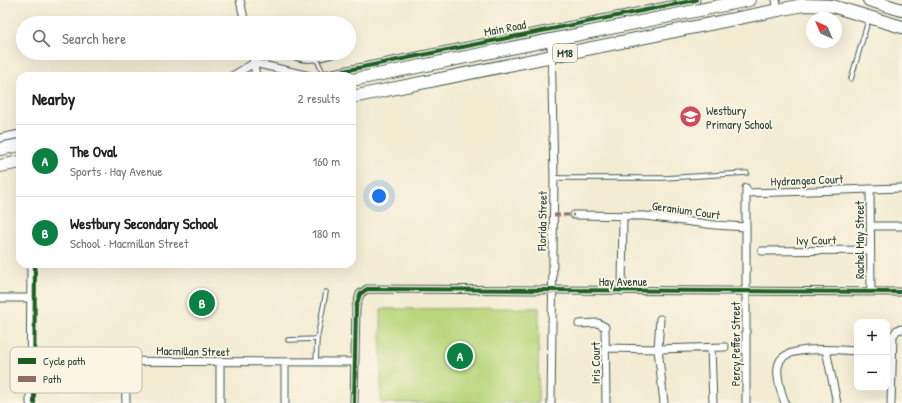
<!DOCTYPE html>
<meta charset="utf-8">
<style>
:root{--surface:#fff;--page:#f6f6f6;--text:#202124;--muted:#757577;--line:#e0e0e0;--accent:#0b8043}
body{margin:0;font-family:"Patrick Hand",sans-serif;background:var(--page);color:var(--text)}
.controls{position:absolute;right:12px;bottom:12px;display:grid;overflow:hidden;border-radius:8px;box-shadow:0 4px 16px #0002}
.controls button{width:36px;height:36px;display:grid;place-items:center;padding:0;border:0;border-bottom:1px solid var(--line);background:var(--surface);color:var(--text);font:20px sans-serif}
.compass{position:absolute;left:806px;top:12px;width:36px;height:36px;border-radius:50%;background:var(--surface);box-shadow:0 4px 16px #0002;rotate:316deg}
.you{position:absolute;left:379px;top:196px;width:14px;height:14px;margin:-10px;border:3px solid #fff;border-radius:50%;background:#1a73e8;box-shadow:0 0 0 6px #1a73e833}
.badge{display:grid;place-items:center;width:26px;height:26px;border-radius:50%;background:var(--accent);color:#fff;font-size:13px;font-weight:700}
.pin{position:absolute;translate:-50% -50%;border:2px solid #fff;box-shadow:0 1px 4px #0006}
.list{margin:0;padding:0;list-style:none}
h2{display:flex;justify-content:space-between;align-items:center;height:52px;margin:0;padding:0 16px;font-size:17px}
h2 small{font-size:13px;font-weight:400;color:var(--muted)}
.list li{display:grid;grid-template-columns:26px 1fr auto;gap:12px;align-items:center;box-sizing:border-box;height:72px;padding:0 16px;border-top:1px solid var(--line)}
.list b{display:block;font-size:15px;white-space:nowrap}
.list p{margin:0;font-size:13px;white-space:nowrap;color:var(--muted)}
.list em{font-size:13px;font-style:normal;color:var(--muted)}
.icon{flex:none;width:22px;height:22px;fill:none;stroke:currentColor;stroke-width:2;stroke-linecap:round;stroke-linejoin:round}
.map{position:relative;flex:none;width:902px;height:403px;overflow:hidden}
.search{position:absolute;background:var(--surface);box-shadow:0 4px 16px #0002;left:16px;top:16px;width:340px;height:44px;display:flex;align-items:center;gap:10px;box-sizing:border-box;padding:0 14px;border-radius:22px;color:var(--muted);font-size:15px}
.panel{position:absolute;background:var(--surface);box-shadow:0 4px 16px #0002;left:16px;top:72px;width:340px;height:196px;border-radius:12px}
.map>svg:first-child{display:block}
.green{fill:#b9d67c;stroke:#6c8a58}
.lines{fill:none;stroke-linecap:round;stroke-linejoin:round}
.lane-casing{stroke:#3f574c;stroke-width:5.5}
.street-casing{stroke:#3f574c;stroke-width:9}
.primary-casing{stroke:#3f574c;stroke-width:14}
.lane{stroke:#fff;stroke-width:3.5}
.street{stroke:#fff;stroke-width:7}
.primary{stroke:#fff;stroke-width:12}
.quiet{stroke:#8d6e63;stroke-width:3;stroke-dasharray:6 3;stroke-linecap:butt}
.cycleway-casing{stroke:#fcf5e5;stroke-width:6}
.cycleway{stroke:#1b5e20;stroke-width:4}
.labels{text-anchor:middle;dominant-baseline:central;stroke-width:3.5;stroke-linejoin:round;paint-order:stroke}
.shield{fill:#fcf5e5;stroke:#617469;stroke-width:1}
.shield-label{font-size:11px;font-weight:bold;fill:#1f3d34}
.street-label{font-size:12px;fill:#1f3d34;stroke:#fcf5e5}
.poi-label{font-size:12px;fill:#1f3d34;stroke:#fcf5e5;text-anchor:start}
.key{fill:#fcf5e5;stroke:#babeb0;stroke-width:1}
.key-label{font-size:11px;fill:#1f3d34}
</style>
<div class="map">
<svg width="902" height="403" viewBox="0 0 902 403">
<rect width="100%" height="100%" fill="#fcf5e5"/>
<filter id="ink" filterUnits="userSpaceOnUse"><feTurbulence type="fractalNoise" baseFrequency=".025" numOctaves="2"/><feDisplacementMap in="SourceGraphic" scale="8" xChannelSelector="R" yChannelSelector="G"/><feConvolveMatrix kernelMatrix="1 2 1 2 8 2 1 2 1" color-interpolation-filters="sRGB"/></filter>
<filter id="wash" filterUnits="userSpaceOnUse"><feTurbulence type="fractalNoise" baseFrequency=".012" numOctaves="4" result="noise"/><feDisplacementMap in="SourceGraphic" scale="16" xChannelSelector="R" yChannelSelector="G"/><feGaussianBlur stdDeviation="0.9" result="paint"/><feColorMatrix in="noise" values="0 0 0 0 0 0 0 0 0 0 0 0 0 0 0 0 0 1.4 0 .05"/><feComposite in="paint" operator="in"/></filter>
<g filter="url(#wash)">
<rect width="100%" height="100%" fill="#f3ecd3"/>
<path class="green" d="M 539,308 L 538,403 L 381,403 L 381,309 Z"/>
</g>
<g filter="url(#ink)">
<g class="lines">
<defs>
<path id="lane" d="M 287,53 C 303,66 324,58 342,53
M 317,60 L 324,75
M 851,79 L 869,18
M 554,178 L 664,178 L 747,173
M 288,340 L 317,339
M 316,362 L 317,339 L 326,292"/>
<path id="street" d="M 240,0 L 245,23
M 776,0 L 778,10
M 252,53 L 256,76
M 232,76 L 254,63 L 310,76
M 318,76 L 696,0
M 0,138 L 20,134
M 746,188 L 746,403
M 870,189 L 871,291
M 746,193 L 902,188
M 574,215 L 645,216 L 715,225 L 746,227
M 871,226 L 902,226
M 762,251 L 870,250
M 622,291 L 623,215
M 0,298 L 31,298
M 660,319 L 658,349 L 664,403
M 579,324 L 598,323 L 605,327 L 606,403
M 606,348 L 658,349 L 725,347
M 711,348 L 713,403
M 826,350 L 837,403
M 31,361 L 354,362
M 125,361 L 126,403
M 30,403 L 31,264
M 220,403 L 220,362
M 285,403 L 285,363
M 354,403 L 356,307 L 360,294 L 367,289 L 902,292
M 551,403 L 554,178 L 551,40
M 785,403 C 781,392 774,372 780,361 C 788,345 841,350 857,351
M 891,403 L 893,336 L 897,330 L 902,329"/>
<path id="primary" d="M 869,0 L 902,10
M 352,80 L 749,0
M 352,97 L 803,5 L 832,6 L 902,27
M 0,149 L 20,145
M 0,166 L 20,162"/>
</defs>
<use href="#lane" class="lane-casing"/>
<use href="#street" class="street-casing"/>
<use href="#primary" class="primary-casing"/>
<use href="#lane" class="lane"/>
<use href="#street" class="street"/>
<use href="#primary" class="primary"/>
<path class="quiet" d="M 554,215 L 574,215"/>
<defs>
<path id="cycleway" d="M 318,76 L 696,0
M 34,403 L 35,264
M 354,403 L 356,307 L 360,294 L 367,289 L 902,292"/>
</defs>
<use href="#cycleway" class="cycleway-casing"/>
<use href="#cycleway" class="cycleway"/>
</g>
</g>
<defs>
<symbol id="school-disc" viewBox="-11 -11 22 22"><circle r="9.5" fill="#d1495b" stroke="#fcf5e5"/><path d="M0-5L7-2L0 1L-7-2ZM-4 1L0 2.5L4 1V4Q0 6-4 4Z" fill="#fff"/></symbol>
</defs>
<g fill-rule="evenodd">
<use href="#school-disc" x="678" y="104" width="25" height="25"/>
</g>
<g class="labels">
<rect class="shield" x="553" y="44" width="24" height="18" rx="3"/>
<g class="shield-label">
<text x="565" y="53">M18</text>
</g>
<g class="street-label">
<text transform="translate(505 28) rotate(-11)">Main Road</text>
<text transform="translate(807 180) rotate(-2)">Hydrangea Court</text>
<text transform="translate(686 210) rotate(8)">Geranium Court</text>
<text transform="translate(542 221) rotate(-89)">Florida Street</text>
<text transform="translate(816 240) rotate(-1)">Ivy Court</text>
<text transform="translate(859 240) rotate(-90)">Rachel May Street</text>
<text x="623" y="281">Hay Avenue</text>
<text transform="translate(735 344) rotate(-90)">Percy Peffer Street</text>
<text transform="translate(193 351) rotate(1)">Macmillan Street</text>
<text transform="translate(595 363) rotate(-90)">Iris Court</text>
</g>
<g class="poi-label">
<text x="706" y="110">Westbury<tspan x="706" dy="14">Primary School</tspan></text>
</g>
</g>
<rect x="10" y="347" width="132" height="46" rx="6" class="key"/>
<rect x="18" y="358" width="18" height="6" fill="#1b5e20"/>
<rect x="18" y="376" width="18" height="6" fill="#8d6e63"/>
<g class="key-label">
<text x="43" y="365">Cycle path</text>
<text x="43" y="383">Path</text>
</g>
</svg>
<div class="controls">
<button>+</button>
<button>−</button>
</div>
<svg class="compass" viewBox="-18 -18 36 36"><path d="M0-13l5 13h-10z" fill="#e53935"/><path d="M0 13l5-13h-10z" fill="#757577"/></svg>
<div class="you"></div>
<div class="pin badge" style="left:460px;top:356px">A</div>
<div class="pin badge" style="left:202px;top:303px">B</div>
<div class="search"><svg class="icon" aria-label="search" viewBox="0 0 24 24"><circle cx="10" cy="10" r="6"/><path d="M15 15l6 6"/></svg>Search here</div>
<section class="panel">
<h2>Nearby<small>2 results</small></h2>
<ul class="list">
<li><span class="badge">A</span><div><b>The Oval</b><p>Sports · Hay Avenue</p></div><em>160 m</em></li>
<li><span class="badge">B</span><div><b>Westbury Secondary School</b><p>School · Macmillan Street</p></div><em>180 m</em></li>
</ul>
</section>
</div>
